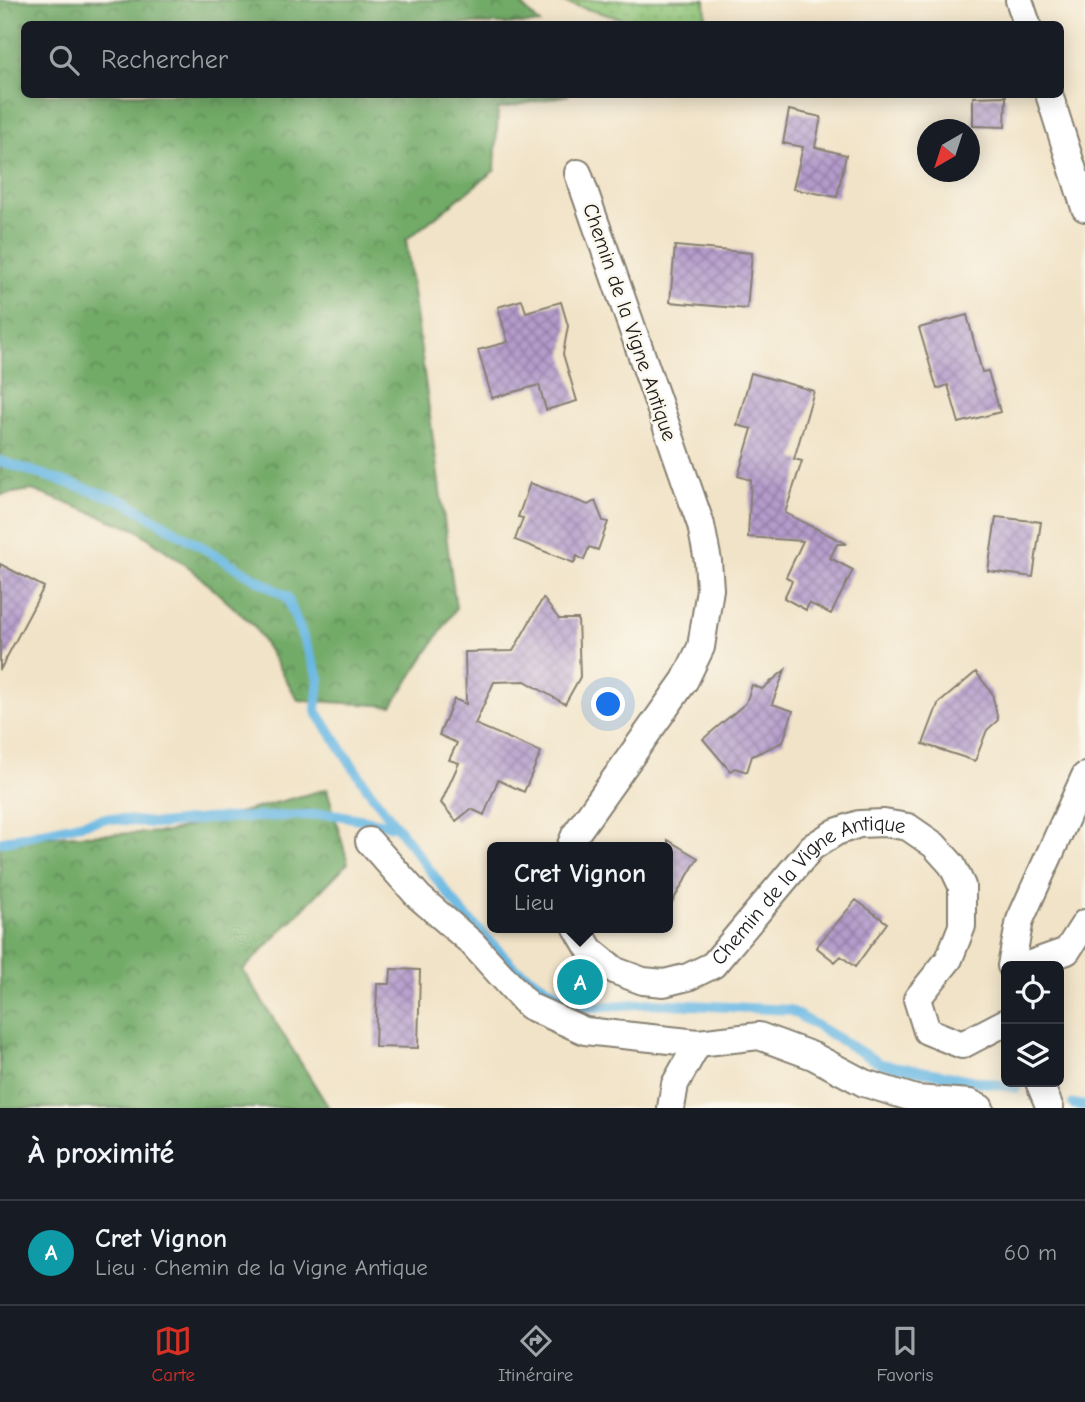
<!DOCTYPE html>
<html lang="fr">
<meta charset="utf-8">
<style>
:root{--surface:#171b24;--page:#242831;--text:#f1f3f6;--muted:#9ea1a6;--line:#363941;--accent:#d93025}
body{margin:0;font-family:"Comic Neue",sans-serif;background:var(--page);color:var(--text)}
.controls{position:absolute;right:21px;bottom:21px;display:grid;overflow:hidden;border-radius:10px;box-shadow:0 4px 18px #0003}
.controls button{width:63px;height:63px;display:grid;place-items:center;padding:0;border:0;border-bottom:2px solid var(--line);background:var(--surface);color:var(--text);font:35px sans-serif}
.compass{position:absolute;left:917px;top:119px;width:63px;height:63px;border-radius:50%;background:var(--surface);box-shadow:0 4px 18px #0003;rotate:219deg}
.you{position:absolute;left:609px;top:705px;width:24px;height:24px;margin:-18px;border:5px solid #fff;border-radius:50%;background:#1a73e8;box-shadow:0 0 0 10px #1a73e833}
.badge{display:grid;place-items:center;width:46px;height:46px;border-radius:50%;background:var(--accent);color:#fff;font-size:23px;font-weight:700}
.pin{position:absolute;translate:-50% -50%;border:4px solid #fff;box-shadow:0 2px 7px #0006}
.popup{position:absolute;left:487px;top:842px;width:186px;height:91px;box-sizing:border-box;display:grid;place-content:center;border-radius:10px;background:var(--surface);filter:drop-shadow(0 2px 5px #0005);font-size:23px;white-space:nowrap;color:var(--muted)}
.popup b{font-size:26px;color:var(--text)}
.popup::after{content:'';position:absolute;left:50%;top:100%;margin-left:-14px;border:14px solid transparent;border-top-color:var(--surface)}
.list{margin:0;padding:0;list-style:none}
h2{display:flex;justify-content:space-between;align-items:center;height:91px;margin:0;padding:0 28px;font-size:30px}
h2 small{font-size:23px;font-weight:400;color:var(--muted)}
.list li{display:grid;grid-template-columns:46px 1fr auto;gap:21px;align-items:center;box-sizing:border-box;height:105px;padding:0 28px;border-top:2px solid var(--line)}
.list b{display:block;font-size:26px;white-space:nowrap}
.list p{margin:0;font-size:23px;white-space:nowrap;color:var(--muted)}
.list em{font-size:23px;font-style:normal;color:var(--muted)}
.icon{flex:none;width:38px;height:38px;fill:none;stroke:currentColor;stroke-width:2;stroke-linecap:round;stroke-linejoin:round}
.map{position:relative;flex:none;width:1085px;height:1108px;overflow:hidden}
.search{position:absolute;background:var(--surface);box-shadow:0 4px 18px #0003;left:21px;right:21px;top:21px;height:77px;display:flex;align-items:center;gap:18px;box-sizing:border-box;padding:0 24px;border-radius:10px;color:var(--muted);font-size:26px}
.sheet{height:196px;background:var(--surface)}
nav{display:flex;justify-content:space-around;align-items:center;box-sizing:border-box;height:98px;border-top:2px solid var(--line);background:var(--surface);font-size:19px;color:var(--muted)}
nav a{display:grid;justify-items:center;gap:4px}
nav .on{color:var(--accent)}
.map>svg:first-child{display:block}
.grass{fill:url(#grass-dots);stroke:#55704a;stroke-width:2}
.forest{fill:url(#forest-crowns);stroke:#476342;stroke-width:2}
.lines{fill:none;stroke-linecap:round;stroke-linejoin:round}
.stream{stroke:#68b7e3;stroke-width:10}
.building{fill:url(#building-cross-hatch)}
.street-casing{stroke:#868072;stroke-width:30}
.street{stroke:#fff;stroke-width:26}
.labels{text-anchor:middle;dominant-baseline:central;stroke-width:5;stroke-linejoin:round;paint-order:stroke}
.street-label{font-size:21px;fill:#1c1c1c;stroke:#fbf7ec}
</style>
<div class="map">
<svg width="1085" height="1108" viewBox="0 0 1085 1108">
<defs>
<pattern id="grass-dots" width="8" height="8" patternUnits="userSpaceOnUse" patternTransform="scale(1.75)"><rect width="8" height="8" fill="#8ec477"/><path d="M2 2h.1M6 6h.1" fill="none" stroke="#7aa866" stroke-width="1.8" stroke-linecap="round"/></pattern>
<pattern id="forest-crowns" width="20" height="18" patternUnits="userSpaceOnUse" patternTransform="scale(1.75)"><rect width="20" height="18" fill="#72aa68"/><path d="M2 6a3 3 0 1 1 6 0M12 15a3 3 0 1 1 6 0" fill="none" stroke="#5d8a55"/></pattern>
<pattern id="building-cross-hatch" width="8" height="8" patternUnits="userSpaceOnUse" patternTransform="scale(1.75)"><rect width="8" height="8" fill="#b49bcb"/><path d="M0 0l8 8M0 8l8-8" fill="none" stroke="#927ea4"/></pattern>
</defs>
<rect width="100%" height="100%" fill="#fbf7ec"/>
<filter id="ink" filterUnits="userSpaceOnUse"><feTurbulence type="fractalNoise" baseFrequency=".0143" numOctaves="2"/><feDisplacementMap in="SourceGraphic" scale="14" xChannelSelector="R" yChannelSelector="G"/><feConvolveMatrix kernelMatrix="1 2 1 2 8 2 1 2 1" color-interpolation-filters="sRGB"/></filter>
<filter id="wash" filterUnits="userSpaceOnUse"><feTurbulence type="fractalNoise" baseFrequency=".00686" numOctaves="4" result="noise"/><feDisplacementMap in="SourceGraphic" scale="28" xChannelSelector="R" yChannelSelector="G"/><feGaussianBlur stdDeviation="1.57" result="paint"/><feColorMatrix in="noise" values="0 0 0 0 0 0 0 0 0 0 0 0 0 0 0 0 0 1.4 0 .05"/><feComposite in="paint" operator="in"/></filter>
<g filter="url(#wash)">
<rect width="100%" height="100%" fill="#f1e3c7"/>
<path class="grass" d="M 555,0 L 705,0 L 706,24 L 640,24 Z"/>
<path class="forest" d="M 0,0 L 517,0 L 540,24 L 24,24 L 24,94 L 569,95 L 498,109 L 495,170 L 406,240 L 456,608 L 392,706 L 298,700 L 254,626 L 190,568 L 137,530 L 32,490 L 0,495 Z
M 327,789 L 348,863 L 243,970 L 329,1108 L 0,1108 L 0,838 L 168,832 Z"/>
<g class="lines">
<path class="stream" d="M 0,461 L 124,501 L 287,597 L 319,678 L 316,711 L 368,789 L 461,911 L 514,967 L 579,1008 L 651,1003 L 790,1010 L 881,1064 L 1016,1088
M 0,842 L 107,818 L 161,824 L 206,819 L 333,814 L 395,826
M 1073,1104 L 1085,1106"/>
</g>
<g id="blocks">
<path class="building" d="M 1006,96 L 1005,127 L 973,126 L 973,97 Z
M 789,110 L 821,117 L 815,147 L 846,155 L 837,197 L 793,189 L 803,147 L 783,143 Z
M 675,246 L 752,253 L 747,309 L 670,302 Z
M 522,300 L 526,312 L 561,302 L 568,326 L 563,354 L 577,401 L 546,410 L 539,385 L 492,398 L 478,350 L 508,342 L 498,307 Z
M 967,315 L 982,372 L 988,371 L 1000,412 L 959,423 L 948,385 L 937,389 L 919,328 Z
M 751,373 L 814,391 L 794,459 L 802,461 L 785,513 L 847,544 L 837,544 L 830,558 L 853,570 L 831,614 L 809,603 L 806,610 L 784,598 L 792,581 L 786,577 L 803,541 L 748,537 L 751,480 L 738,476 L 752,429 L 737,425 Z
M 530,483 L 588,505 L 595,501 L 603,521 L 608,522 L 598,550 L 589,547 L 584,560 L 577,556 L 574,563 L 515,540 L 523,518 L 518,517 Z
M 996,517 L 1041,522 L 1033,577 L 988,571 Z
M 0,564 L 44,587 L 0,670 Z
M 543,598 L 559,619 L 578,619 L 580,677 L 565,704 L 525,681 L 494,682 L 475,724 L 541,752 L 524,792 L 498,780 L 484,815 L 471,809 L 456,821 L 441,803 L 459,763 L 449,760 L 457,743 L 439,735 L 454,699 L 466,704 L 465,652 L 513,651 Z
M 785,670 L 772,704 L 793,711 L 783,742 L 752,756 L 747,772 L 735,768 L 730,771 L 703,739 L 746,703 L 752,685 L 762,689 Z
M 976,672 L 992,693 L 998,720 L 987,730 L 975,761 L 923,744 L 938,704 Z
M 668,840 L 698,858 L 668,909 Z
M 856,900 L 887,923 L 855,967 L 841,956 L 835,962 L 816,947 Z
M 391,969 L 420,970 L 418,1048 L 375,1047 L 377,984 L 390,984 Z"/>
</g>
</g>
<g filter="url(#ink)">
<use href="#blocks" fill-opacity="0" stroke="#868072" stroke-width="2"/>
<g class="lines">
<defs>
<g id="street">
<path d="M 1019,0 L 1027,24"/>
<path d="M 1049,94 L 1085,208"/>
<path d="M 369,841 L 419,897 L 472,943 L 529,1006 L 585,1031 L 698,1043"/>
<path d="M 570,847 L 575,835 L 685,680 L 701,647 L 710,589 L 708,561 L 701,525 L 578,173"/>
<path id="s1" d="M 577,928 L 590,950 L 616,971 L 643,981 L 664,983 L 688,977 L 713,965 L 812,847 L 836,832 L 859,824 L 884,823 L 908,827 L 934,845 L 952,865 L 962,886 L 962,926 L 949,959 L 917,999 L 927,1031 L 962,1045 L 1006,1022"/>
<path d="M 1011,966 L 1020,920 L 1085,776"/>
<path d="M 1025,966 L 1067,951 L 1085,923"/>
<path d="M 1039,1082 L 1050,1108"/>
<path d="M 671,1108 L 675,1084 L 698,1043 L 759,1036 L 813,1056 L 864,1083 L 916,1099 L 970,1103 L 980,1108"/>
</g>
</defs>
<use href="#street" class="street-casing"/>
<use href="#street" class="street"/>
</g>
</g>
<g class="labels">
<g class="street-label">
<text transform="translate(630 322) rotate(71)">Chemin de la Vigne Antique</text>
<text stroke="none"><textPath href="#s1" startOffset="290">Chemin de la Vigne Antique</textPath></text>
</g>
</g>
</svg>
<div class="controls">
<button><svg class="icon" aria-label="locate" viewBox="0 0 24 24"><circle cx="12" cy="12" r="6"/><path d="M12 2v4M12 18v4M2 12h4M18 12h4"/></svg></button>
<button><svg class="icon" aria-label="layers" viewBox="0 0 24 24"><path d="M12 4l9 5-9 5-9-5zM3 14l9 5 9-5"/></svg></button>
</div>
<svg class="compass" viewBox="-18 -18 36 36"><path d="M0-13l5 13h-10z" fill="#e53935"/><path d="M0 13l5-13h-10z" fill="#9ea1a6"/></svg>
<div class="you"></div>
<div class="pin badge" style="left:580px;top:982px;background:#0f9aa8">A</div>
<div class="popup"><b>Cret Vignon</b>Lieu</div>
<div class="search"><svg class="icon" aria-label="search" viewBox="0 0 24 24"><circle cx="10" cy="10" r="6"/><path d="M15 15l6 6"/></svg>Rechercher</div>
</div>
<section class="sheet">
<h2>À proximité<small></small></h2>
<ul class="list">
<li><span class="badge" style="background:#0f9aa8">A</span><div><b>Cret Vignon</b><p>Lieu · Chemin de la Vigne Antique</p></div><em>60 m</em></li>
</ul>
</section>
<nav>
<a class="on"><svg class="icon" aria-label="map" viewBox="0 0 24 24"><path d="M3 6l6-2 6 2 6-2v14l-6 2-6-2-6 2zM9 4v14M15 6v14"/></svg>Carte</a>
<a><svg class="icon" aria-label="directions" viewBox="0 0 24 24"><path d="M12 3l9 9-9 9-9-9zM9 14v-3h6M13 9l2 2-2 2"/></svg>Itinéraire</a>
<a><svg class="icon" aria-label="saved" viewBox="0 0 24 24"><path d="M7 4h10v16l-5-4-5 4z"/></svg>Favoris</a>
</nav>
